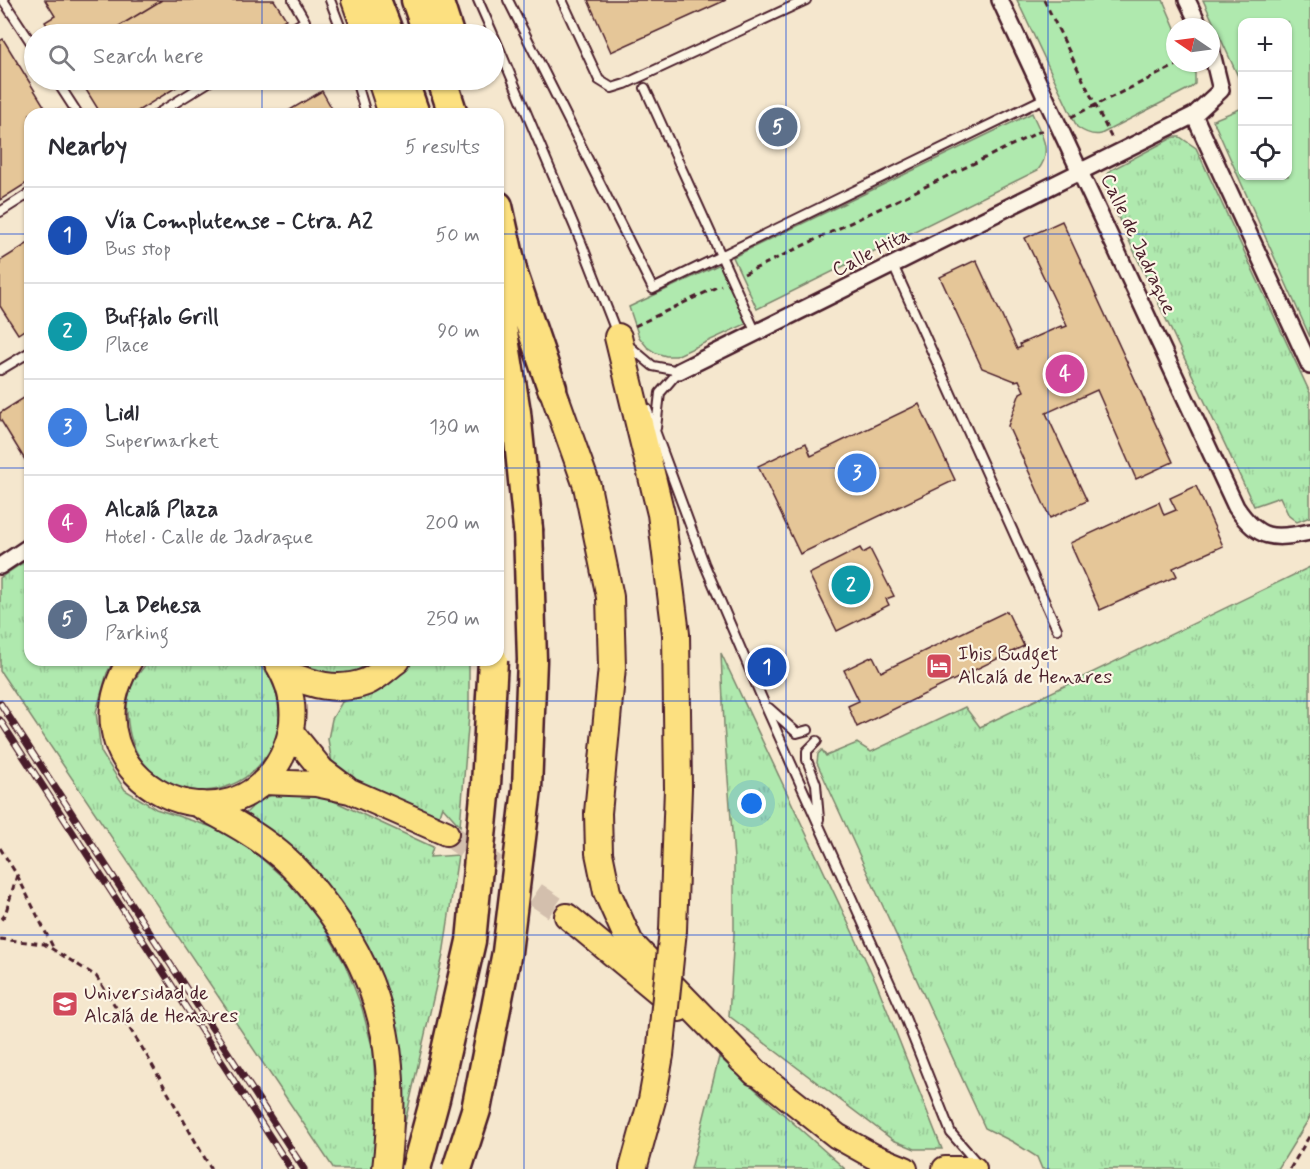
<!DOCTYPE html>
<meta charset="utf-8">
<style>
:root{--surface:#fff;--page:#f2f2f3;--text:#2b2b33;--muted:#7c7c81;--line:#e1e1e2;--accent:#1a73e8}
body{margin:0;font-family:Mynerve,sans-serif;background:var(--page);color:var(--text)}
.controls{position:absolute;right:18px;top:18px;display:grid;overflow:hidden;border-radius:12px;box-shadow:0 2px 4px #0004}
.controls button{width:54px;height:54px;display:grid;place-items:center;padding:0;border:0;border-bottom:2px solid var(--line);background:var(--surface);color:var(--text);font:30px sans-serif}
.compass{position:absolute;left:1166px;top:18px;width:54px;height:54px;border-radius:50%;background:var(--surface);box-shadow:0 2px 4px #0004;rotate:283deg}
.you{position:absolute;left:752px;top:804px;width:21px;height:21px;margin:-15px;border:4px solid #fff;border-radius:50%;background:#1a73e8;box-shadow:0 0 0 9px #1a73e833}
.badge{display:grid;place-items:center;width:39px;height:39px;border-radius:50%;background:var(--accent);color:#fff;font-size:20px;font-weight:700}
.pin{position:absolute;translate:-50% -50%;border:3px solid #fff;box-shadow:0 2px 6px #0006}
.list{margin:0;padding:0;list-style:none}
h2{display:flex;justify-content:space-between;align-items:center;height:78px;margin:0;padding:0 24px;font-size:26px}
h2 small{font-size:20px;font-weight:400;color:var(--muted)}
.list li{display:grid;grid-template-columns:39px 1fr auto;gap:18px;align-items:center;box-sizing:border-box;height:96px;padding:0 24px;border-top:2px solid var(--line)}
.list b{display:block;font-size:22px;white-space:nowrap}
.list p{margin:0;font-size:20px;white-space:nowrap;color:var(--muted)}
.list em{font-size:20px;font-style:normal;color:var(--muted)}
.icon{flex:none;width:33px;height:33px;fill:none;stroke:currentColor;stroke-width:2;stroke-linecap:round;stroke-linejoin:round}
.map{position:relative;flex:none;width:1310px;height:1169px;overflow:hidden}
.search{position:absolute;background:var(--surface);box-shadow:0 2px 4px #0004;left:24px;top:24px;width:480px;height:66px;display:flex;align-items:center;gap:15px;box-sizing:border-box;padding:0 21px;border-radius:33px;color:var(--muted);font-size:22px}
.panel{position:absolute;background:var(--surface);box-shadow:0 2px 4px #0004;left:24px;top:108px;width:480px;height:558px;border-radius:18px}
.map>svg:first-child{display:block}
.grass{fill:url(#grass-tufts);stroke:#7c846c;stroke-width:1.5}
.garden{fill:#afe9ae;stroke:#7c846c;stroke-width:1.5}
.building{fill:#e5c698;stroke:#4a1f2b;stroke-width:1.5}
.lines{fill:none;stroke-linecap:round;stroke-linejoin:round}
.primary-tunnel{stroke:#d3bfad;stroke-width:24;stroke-dasharray:24 12;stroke-linecap:butt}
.service-casing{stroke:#4a1f2b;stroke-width:12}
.minor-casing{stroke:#4a1f2b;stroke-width:20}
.primary-casing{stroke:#4a1f2b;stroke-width:28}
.trunk-casing{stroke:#4a1f2b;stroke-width:30}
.motorway-casing{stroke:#4a1f2b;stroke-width:33}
.path{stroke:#4a1f2b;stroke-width:3;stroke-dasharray:6 4.5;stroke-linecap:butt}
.service{stroke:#fcf5e5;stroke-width:8}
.minor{stroke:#fcf5e5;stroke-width:15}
.primary{stroke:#fce080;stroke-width:24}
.trunk{stroke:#fce080;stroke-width:26}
.motorway{stroke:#fce080;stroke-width:28}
.rail-casing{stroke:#4a1f2b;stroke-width:7}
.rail{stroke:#fcf5e5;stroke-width:4.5;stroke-dasharray:14;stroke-linecap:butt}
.trunk-bridge-casing{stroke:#4a1f2b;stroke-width:30;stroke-linecap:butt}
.motorway-bridge-casing{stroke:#4a1f2b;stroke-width:33;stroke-linecap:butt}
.trunk-bridge{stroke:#fce080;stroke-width:26}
.motorway-bridge{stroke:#fce080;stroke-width:28}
.grid{fill:none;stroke:#1d4ed8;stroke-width:1.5;stroke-opacity:0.55}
.labels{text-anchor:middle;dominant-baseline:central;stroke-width:4.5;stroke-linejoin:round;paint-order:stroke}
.street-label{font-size:20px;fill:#4a1f2b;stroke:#fcf5e5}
.poi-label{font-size:20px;fill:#4a1f2b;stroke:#fcf5e5;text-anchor:start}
</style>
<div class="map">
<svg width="1310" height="1169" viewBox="0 0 1310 1169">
<defs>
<pattern id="grass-tufts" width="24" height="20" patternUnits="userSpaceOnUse" patternTransform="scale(1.5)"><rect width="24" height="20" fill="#afe9ae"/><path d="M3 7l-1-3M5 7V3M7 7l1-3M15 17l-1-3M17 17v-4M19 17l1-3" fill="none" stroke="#98c796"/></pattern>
</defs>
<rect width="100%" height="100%" fill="#f5e7ce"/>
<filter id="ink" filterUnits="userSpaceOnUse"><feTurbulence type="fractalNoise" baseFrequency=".0167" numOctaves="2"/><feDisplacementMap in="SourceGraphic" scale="12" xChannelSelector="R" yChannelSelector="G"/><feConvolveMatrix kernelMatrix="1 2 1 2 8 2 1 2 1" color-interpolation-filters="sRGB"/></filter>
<g filter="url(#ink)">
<path class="grass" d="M 1174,137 L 1180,137 L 1196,148 L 1310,393 L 1310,517 L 1297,522 L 1289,516 L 1280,497 L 1254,506 L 1108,196 C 1105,186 1103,178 1111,170 Z
M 30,558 L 30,660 L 114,660 L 107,673 L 96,712 L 101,752 L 125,790 L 156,809 L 218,829 L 254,852 L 287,881 L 319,919 L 345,964 L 362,1008 L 373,1050 L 376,1097 L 376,1144 L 372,1169 L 334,1169 L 0,671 L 0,578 Z
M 1310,567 L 1310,1117 L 1278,1169 L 1042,1169 L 1037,1157 L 1013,1142 L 985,1128 L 817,763 L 818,754 L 822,750 L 826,756 L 857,743 L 871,752 L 965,707 L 980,727 Z
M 721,653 L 876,982 L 942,1149 L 915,1149 L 893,1140 L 729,1016 L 734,934 L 734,859 L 724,726 Z
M 149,660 L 256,660 C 260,666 266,672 270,678 C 281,697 282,725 273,744 C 239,816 137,802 128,723 C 126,710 127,695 133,683 C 137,675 144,667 149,660 Z
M 293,660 L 374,660 C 365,665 355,673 345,676 C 330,680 303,672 293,660 Z
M 409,660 L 469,660 L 469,715 L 460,826 L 442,806 L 438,818 L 333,770 L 328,739 L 332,719 L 342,702 L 366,693 Z
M 275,793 L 323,796 L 433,847 L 430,857 L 458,855 L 443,955 L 403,1131 C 402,1107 404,1081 400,1057 C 397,1036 390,1000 382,981 C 356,912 308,852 245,814 L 256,803 Z
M 719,1057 L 845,1169 L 691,1169 Z"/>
<path class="garden" d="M 1017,0 L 1163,0 L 1175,28 L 1175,63 L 1190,63 L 1195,73 L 1195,84 L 1190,88 L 1101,134 C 1093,136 1084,132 1077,127 Z
M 1203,0 L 1310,0 L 1310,337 L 1213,120 L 1242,108 L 1242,176 L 1288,176 L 1288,22 L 1242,22 L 1242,85 Z
M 1032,113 C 1040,132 1054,151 1038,170 L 757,309 L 733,257 Z
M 720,264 L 748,323 L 676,356 L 666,356 L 656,353 L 647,347 L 639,337 L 629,307 Z"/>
<path class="building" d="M 45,0 L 162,0 L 106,34 L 52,34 L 45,22 L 55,16 Z
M 162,0 L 274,0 L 286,19 L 261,34 L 106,34 Z
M 588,0 L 726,0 L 611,52 Z
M 3,39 L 49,114 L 30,114 L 30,181 L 0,200 L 0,41 Z
M 80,80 L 188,80 L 133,114 L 101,114 Z
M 322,91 L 335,114 L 283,114 Z
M 1062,221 L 1173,462 L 1136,479 L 1097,390 L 1046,413 L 1087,501 L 1050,518 L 1008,426 L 1020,393 L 1024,391 L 1019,380 L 1015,381 L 982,368 L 940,277 L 976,260 L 1017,349 L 1021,347 L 1020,344 L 1061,326 L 1062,328 L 1067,326 L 1025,238 Z
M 30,242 L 30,326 L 18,334 L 0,306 L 0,261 Z
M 30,394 L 30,468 L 0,419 L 0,413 Z
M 919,404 L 955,480 L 800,554 L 758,466 L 806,443 L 811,456 Z
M 1196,486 L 1223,546 L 1173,568 L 1177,576 L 1100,610 L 1070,543 L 1159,502 L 1164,515 L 1176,510 L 1170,498 Z
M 860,548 L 863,553 L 870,549 L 894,596 L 886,599 L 889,605 L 837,631 L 809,574 Z
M 1007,611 L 1024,646 L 857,727 L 848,706 L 859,701 L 844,670 L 873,656 L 881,672 Z"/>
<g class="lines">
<path class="primary-tunnel" d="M 446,833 L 567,916"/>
<defs>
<path id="service" d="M 3,0 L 34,47
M 330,0 L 343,34
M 478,0 L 493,34
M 508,0 L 653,289 L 1045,98
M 562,0 L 599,80 L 612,88 L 625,84 L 806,0
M 284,34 L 305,21 L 293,0
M 494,36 L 581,242 L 617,334
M 56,80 L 78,114
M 356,80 L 366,114
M 645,88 L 756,333
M 157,114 L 212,80
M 0,212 L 30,193
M 893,265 L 1057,629
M 628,345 L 653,366 L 679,371 L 660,393 L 656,428
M 0,370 L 30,352
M 647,409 L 704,563 L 764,703 L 902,1010 L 951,1133 L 977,1163
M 769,708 L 797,733 L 808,730
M 817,741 L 807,751 L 807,760 L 816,784 L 819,819"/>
<path id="minor" d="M 1000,0 L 1236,507 C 1258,540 1273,540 1310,532
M 1187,0 L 1200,27
M 1194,115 L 1310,366
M 679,371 L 1194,115 L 1221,90 L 1211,49
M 0,566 L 30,546"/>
<path id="primary" d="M 130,660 C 56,782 239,866 286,747 C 298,716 293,687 275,660
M 292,733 L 322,770 L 346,788
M 263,782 L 316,784 L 350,791 L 446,833
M 567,916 L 679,1009
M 741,1060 L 837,1136 L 873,1156 L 905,1169
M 945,1169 L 974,1169"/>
<path id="trunk" d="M 355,0 L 367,34
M 381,80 L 392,114
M 618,337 L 661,514 L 676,634 L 678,788 L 673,930
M 552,388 L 587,486 L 610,597 L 612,667 L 598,813 L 599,853 L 607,892 L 630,943 L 755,1072
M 284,673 C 311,684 337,693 366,682 C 377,678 387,667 397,660
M 201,805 C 227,819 254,833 278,853 C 298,869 314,890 329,910 C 389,992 398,1070 386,1169
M 633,1169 L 652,1100 L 660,1055"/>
<path id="motorway" d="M 376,0 L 389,34
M 416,0 L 428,34
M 438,0 L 449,34
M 403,80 L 415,114
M 442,80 L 453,114
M 498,206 L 513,274 L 552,388
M 498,302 L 516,412 L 528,529"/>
</defs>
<use href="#service" class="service-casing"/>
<use href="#minor" class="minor-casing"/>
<use href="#primary" class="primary-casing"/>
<use href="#trunk" class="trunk-casing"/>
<use href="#motorway" class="motorway-casing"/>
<path class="path" d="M 1044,0 L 1112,139
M 1071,117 L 1181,63
M 744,274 L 1043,130
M 635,326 L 721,285
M 0,848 L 17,875 L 5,915 L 0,921
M 17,875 L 54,949
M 0,939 L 44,944 L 96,976 L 146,1054 L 211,1169
M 1290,1169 L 1310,1135"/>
<use href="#service" class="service"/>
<use href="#minor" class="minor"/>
<use href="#primary" class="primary"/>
<use href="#trunk" class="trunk"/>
<use href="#motorway" class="motorway"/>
<defs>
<path id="rail" d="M 0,703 L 304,1169
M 0,720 L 291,1169"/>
</defs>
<use href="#rail" class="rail-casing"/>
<use href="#rail" class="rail"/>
<defs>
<path id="trunk-bridge" d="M 660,1055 L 673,930"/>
<path id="motorway-bridge" d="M 416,1169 L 435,1099 L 471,941 L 486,785 L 493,660
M 457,1169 L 476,1110 L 507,952 L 527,789 L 532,660 L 528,529"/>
</defs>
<use href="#trunk-bridge" class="trunk-bridge-casing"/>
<use href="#motorway-bridge" class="motorway-bridge-casing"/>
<use href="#trunk-bridge" class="trunk-bridge"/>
<use href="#motorway-bridge" class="motorway-bridge"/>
</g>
</g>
<path class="grid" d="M 262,0 L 262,34M 524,0 L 524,1169M 786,0 L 786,1169M 1048,0 L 1048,1169M 262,80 L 262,114M 0,234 L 30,234M 498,234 L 1310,234M 0,468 L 30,468M 498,468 L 1310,468M 262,660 L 262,1169M 0,701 L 1310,701M 0,935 L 1310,935"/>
<defs>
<symbol id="hotel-square" viewBox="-11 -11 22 22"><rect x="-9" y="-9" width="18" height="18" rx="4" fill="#d1495b" stroke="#fcf5e5"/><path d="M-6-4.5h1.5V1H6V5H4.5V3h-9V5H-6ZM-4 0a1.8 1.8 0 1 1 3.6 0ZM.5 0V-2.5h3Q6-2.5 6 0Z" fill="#fff"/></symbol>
<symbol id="university-square" viewBox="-11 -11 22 22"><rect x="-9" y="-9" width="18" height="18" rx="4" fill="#d1495b" stroke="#fcf5e5"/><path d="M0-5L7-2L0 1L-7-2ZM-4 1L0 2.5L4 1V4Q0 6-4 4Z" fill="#fff"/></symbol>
</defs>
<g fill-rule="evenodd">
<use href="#hotel-square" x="924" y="651" width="30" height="30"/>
<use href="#university-square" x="50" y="989" width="30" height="30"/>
</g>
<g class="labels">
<g class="street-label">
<text transform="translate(1138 244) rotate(65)">Calle de Jadraque</text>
<text transform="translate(871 253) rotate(-27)">Calle Hita</text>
</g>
<g class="poi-label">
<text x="958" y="654">Ibis Budget<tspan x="958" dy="23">Alcalá de Henares</tspan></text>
<text x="84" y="993">Universidad de<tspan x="84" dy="23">Alcalá de Henares</tspan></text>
</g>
</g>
</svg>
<div class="controls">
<button>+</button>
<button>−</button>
<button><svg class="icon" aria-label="locate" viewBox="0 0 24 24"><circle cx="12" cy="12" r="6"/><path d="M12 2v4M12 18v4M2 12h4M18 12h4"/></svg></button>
</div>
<svg class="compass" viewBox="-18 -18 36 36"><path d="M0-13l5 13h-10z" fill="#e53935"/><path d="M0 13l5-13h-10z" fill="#7c7c81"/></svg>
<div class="you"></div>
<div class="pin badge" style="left:767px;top:667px;background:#1a4fb4">1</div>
<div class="pin badge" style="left:851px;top:585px;background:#0f9aa8">2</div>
<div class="pin badge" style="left:857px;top:473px;background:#3f7fe0">3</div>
<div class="pin badge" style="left:1065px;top:374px;background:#d1479c">4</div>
<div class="pin badge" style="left:778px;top:127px;background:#5c6f8a">5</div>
<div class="search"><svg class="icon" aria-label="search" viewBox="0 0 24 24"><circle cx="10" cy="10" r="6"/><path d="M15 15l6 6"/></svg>Search here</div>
<section class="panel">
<h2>Nearby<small>5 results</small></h2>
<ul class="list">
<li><span class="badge" style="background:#1a4fb4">1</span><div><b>Vía Complutense - Ctra. A2</b><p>Bus stop</p></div><em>50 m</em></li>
<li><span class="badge" style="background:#0f9aa8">2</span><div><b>Buffalo Grill</b><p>Place</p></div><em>90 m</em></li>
<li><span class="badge" style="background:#3f7fe0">3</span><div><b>Lidl</b><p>Supermarket</p></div><em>130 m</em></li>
<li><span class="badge" style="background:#d1479c">4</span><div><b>Alcalá Plaza</b><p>Hotel · Calle de Jadraque</p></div><em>200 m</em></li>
<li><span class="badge" style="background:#5c6f8a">5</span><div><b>La Dehesa</b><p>Parking</p></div><em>250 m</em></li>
</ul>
</section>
</div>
